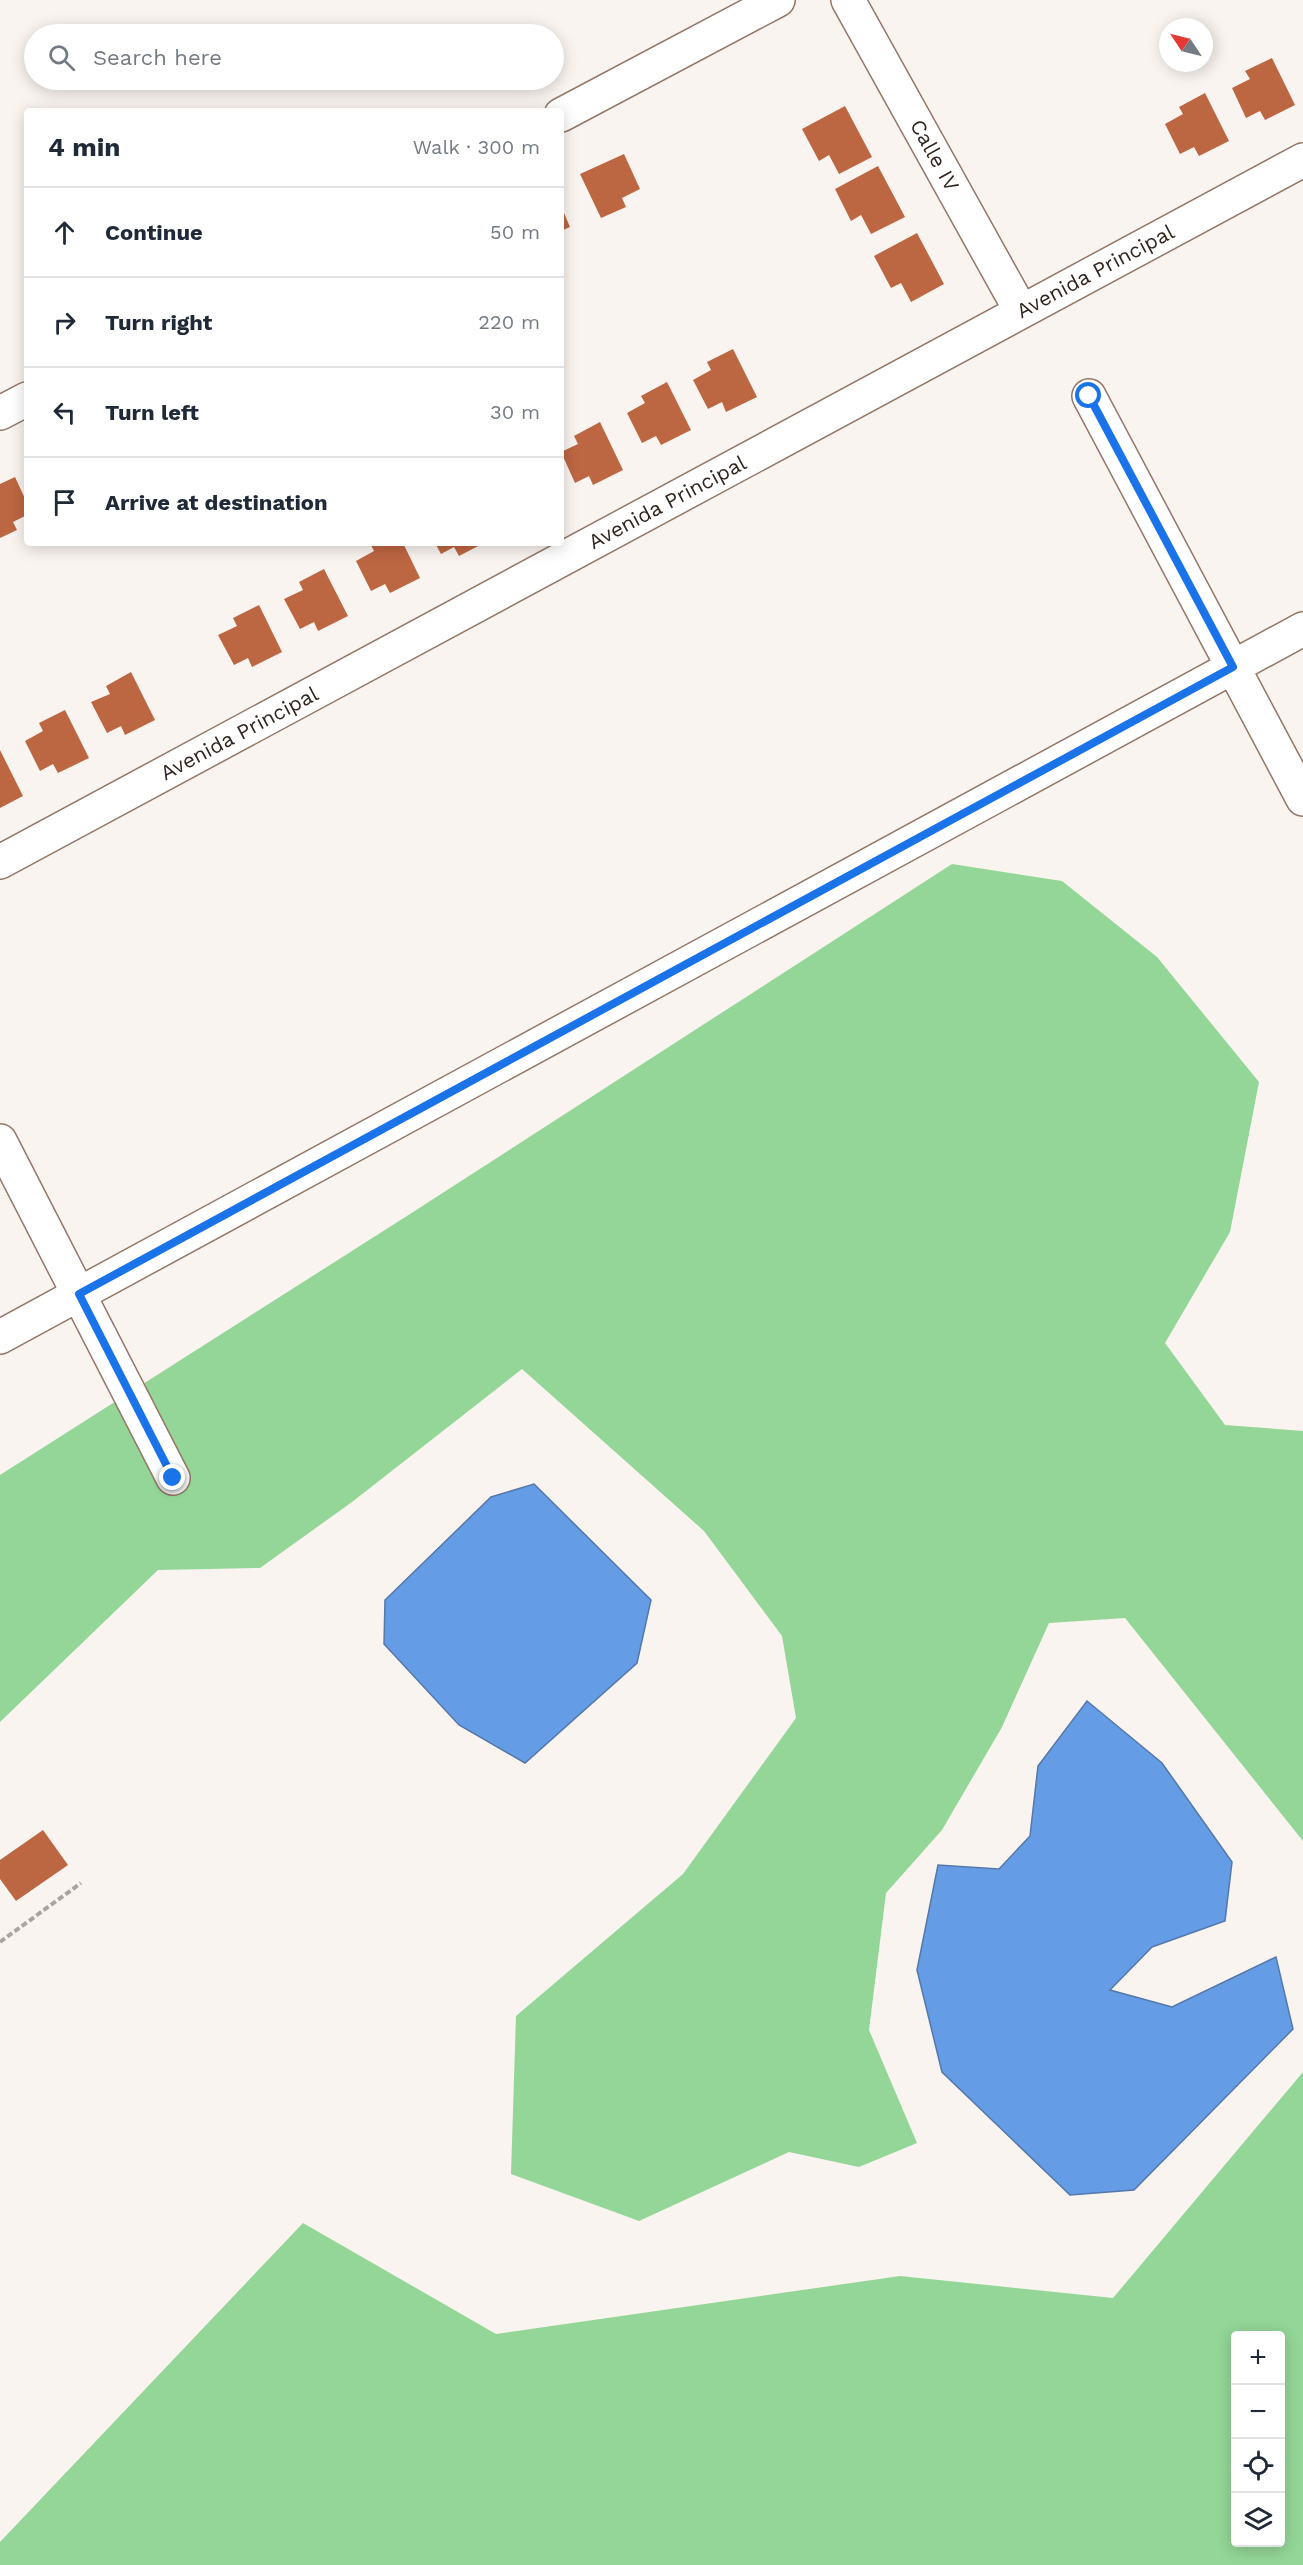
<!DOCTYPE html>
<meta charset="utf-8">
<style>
:root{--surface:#fff;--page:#f2f2f3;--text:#1f2937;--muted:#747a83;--line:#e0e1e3}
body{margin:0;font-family:"Work Sans",sans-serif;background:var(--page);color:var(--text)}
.controls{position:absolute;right:18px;bottom:18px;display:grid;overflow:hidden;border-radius:6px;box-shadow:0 3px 15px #0003}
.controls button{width:54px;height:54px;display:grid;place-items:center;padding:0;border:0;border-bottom:2px solid var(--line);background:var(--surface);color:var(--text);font:30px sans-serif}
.compass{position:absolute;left:1159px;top:18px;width:54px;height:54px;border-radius:50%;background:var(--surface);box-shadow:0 3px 15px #0003;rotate:305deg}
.stop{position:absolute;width:18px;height:18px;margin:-14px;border:4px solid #1a73e8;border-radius:50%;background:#fff}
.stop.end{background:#1a73e8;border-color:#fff;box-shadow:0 2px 6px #0008}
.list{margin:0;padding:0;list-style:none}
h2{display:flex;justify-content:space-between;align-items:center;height:78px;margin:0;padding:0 24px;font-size:26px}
h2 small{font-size:20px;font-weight:400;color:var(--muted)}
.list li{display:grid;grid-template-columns:39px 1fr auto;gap:18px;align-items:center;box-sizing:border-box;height:90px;padding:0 24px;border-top:2px solid var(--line)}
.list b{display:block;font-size:22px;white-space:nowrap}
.list em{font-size:20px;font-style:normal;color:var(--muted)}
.icon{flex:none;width:33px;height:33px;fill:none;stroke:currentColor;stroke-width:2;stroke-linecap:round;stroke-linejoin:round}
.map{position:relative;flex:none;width:1303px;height:2565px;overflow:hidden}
.search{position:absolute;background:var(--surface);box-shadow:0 3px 15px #0003;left:24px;top:24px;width:540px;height:66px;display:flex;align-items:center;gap:15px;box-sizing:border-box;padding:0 21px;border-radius:33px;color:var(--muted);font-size:22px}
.panel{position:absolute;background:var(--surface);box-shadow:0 3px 15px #0003;left:24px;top:108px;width:540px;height:438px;border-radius:6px}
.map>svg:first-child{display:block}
.green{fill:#93d697;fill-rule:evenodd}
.water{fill:#649ce5;stroke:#5578aa;stroke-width:1.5}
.building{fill:#bd6642}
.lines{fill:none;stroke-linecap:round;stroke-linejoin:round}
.minor-casing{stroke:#937767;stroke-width:36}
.path{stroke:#aba39e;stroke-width:4;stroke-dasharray:6 3;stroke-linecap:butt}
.minor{stroke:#fff;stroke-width:33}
.route{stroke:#1a73e8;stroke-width:8}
.labels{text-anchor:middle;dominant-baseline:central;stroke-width:5;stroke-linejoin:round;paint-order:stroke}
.street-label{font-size:21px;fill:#31251f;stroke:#fff}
</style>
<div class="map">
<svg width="1303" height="2565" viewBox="0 0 1303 2565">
<rect width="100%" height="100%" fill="#faf4f0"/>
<path class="green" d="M 952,864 L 1062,881 L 1157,957 L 1259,1082 L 1230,1232 L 1165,1343 L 1225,1425 L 1303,1431 L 1303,1841 L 1125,1618 L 1049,1623 L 1002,1727 L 942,1830 L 886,1893 L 869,2030 L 917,2143 L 859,2167 L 789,2152 L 639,2221 L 511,2174 L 516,2016 L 683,1874 L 796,1718 L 782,1636 L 704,1531 L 522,1369 L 352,1502 L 260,1568 L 158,1570 L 0,1722 L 0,1475 L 410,1214 Z
M 1303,2072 L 1303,2565 L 0,2565 L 0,2542 L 303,2223 L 496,2334 L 900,2276 L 1113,2298 ZM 1236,2336 L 1280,2336 L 1280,2542 L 1236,2542 Z"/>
<path class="water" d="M 534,1484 L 651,1600 L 637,1663 L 525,1763 L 459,1725 L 384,1644 L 385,1600 L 491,1497 Z
M 1087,1701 L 1162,1763 L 1232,1862 L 1225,1921 L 1152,1947 L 1110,1990 L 1172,2007 L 1276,1957 L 1293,2029 L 1134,2190 L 1070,2195 L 942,2072 L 917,1970 L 938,1865 L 999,1869 L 1030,1836 L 1038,1766 Z"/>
<path class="building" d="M 1272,58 L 1295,105 L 1265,120 L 1260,111 L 1246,118 L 1232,88 L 1250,79 L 1245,71 Z
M 1205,93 L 1229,141 L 1199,156 L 1194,147 L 1180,154 L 1165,124 L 1183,114 L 1179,107 Z
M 845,106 L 872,157 L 839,174 L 829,155 L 819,161 L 802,129 Z
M 624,154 L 640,189 L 622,198 L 626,207 L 601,218 L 580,174 Z
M 878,166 L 905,217 L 871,234 L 861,215 L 851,221 L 835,189 Z
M 561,206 L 570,227 L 561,231 Z
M 917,233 L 944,284 L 911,302 L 901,283 L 891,288 L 874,256 Z
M 733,349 L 757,397 L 726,412 L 722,402 L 708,409 L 693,380 L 711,370 L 707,362 Z
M 667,382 L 691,430 L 661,445 L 656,436 L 642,443 L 627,413 L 645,403 L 641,396 Z
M 600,422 L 623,470 L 593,485 L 589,476 L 575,483 L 561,452 L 578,444 L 574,436 Z
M 15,477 L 27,503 L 27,515 L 13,522 L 17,530 L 0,538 L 0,484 Z
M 370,543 L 403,543 L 420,578 L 390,593 L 385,584 L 371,591 L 356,561 L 374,551 Z
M 435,543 L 484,543 L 459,556 L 454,547 L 441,554 Z
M 324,569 L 348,616 L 318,631 L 314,622 L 300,629 L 284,599 L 303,590 L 299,582 Z
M 259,605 L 282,652 L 252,667 L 248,658 L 234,665 L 218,635 L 237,626 L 233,618 Z
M 131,672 L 155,720 L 125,735 L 121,726 L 107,733 L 91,702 L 110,694 L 106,686 Z
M 65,710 L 89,758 L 58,773 L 53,764 L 40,771 L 25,741 L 43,731 L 39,723 Z
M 0,750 L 23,796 L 0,808 Z
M 43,1830 L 68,1865 L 16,1901 L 0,1879 L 0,1860 Z"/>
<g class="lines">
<defs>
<path id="minor" d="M 848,0 L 1021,311
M 561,115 L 778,0
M 1089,396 L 1303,799
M 0,413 L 27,399
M 0,862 L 1303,160
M 0,1141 L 173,1478
M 0,1337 L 1303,629"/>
</defs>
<use href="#minor" class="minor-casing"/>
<path class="path" d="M 0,1942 L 81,1883"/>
<use href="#minor" class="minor"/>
</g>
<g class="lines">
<path class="route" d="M 173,1478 L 79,1294 L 1233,667 L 1089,396"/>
</g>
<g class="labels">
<g class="street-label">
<text transform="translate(935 155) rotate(61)">Calle IV</text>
<text transform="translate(1095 271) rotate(-28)">Avenida Principal</text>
<text transform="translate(667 502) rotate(-28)">Avenida Principal</text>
<text transform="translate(239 733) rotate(-28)">Avenida Principal</text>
</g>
</g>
</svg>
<div class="controls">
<button>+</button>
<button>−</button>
<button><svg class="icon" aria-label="locate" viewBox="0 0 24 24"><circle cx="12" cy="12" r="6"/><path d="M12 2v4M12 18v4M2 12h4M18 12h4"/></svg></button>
<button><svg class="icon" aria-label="layers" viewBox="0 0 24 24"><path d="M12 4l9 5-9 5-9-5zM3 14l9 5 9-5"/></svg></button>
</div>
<svg class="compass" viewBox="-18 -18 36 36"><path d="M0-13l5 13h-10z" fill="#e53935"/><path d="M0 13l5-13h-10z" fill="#747a83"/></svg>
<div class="stop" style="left:1089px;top:396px"></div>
<div class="stop end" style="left:173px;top:1478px"></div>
<div class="search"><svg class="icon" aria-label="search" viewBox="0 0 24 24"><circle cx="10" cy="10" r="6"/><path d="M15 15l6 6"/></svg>Search here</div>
<section class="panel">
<h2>4 min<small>Walk · 300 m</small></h2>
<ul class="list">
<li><svg class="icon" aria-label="ahead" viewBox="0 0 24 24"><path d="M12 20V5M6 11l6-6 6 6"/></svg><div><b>Continue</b></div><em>50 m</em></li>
<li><svg class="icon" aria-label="right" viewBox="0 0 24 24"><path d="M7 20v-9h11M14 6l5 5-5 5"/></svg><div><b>Turn right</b></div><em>220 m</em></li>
<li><svg class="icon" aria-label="left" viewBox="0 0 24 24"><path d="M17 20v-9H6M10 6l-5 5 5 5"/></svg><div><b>Turn left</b></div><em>30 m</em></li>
<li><svg class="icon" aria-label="arrive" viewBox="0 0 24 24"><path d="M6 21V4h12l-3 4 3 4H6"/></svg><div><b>Arrive at destination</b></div></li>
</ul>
</section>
</div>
